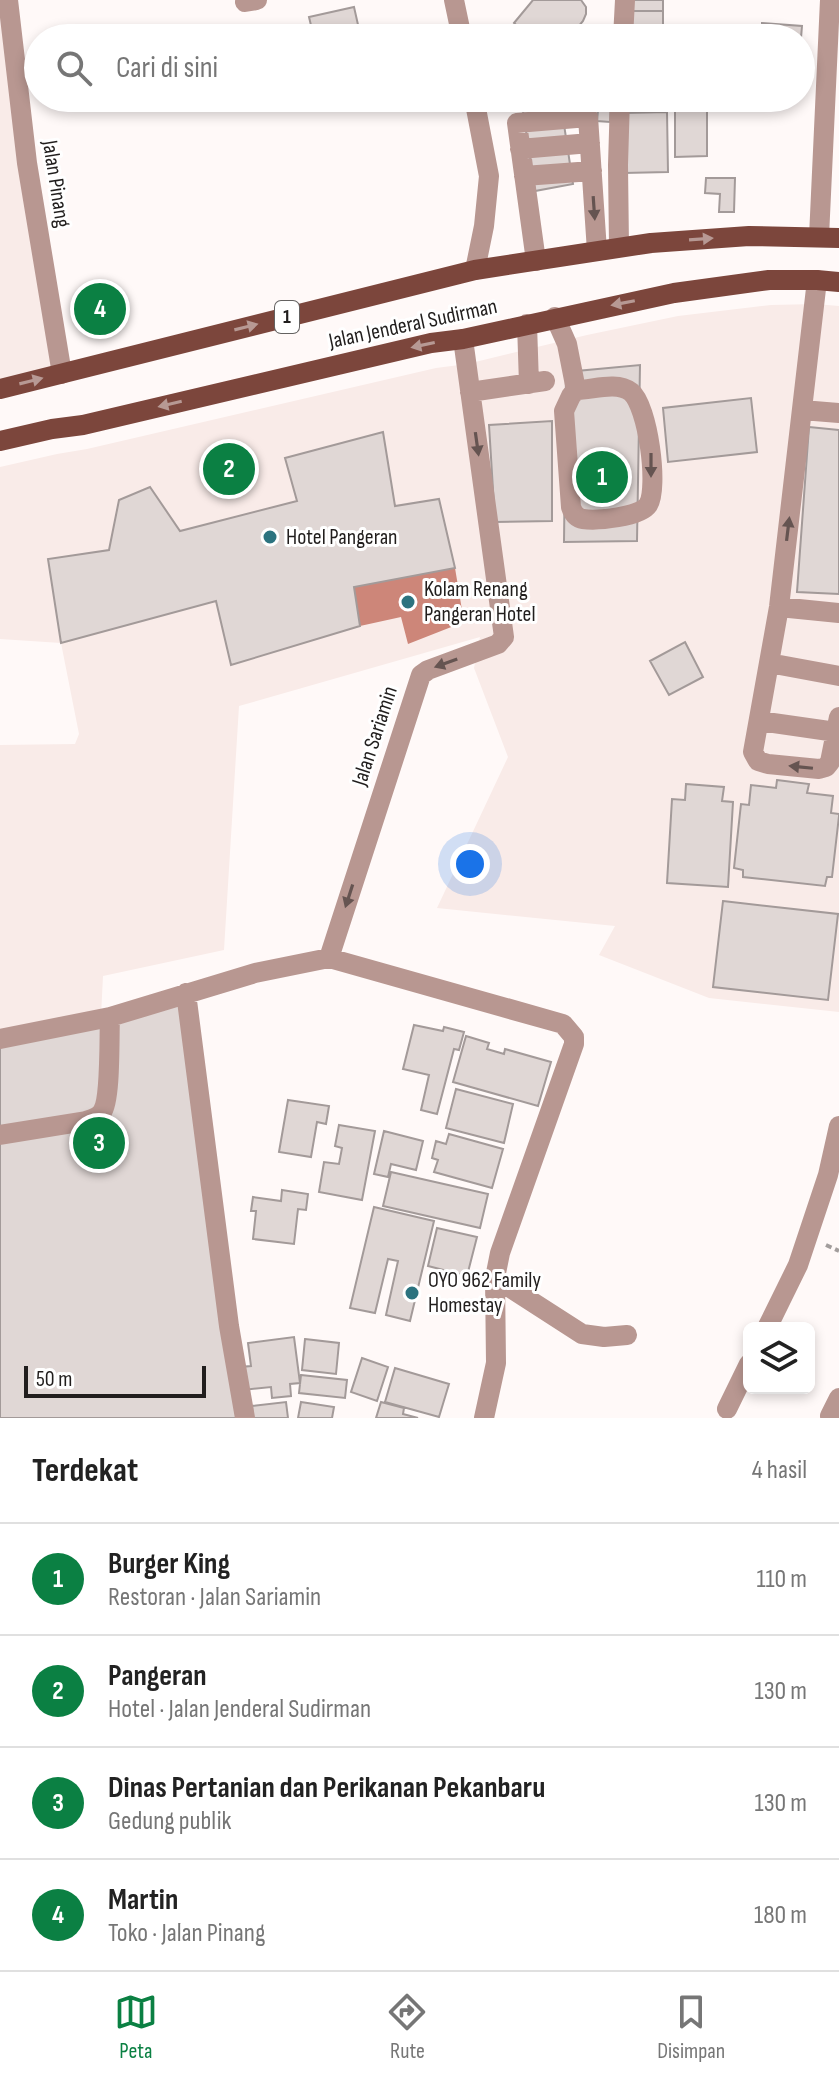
<!DOCTYPE html>
<html lang="id">
<meta charset="utf-8">
<style>
:root{--surface:#fff;--page:#f2f2f2;--text:#222;--muted:#767676;--line:#e0e0e0;--accent:#0b8043}
body{margin:0;font-family:"Sofia Sans Condensed",sans-serif;background:var(--page);color:var(--text)}
.controls{position:absolute;right:24px;bottom:24px;display:grid;overflow:hidden;border-radius:12px;box-shadow:0 4px 12px #0003}
.controls button{width:72px;height:72px;display:grid;place-items:center;padding:0;border:0;border-bottom:2px solid var(--line);background:var(--surface);color:var(--text);font:40px sans-serif}
.scale{position:absolute;left:24px;bottom:20px;width:182px;box-sizing:border-box;padding-left:8px;border:4px solid #211e1d;border-top:0;font-size:22px;line-height:28px;white-space:nowrap;color:#211e1d;-webkit-text-stroke:6px #fff;paint-order:stroke}
.you{position:absolute;left:470px;top:864px;width:28px;height:28px;margin:-20px;border:6px solid #fff;border-radius:50%;background:#1a73e8;box-shadow:0 0 0 12px #1a73e833}
.badge{display:grid;place-items:center;width:52px;height:52px;border-radius:50%;background:var(--accent);color:#fff;font-size:26px;font-weight:700}
.pin{position:absolute;translate:-50% -50%;border:4px solid #fff;box-shadow:0 2px 8px #0006}
.list{margin:0;padding:0;list-style:none}
h2{display:flex;justify-content:space-between;align-items:center;height:104px;margin:0;padding:0 32px;font-size:34px}
h2 small{font-size:26px;font-weight:400;color:var(--muted)}
.list li{display:grid;grid-template-columns:52px 1fr auto;gap:24px;align-items:center;box-sizing:border-box;height:112px;padding:0 32px;border-top:2px solid var(--line)}
.list b{display:block;font-size:30px;white-space:nowrap}
.list p{margin:0;font-size:26px;white-space:nowrap;color:var(--muted)}
.list em{font-size:26px;font-style:normal;color:var(--muted)}
.icon{flex:none;width:44px;height:44px;fill:none;stroke:currentColor;stroke-width:2;stroke-linecap:round;stroke-linejoin:round}
.map{position:relative;flex:none;width:839px;height:1418px;overflow:hidden}
.search{position:absolute;background:var(--surface);box-shadow:0 4px 12px #0003;left:24px;right:24px;top:24px;height:88px;display:flex;align-items:center;gap:20px;box-sizing:border-box;padding:0 28px;border-radius:44px;color:var(--muted);font-size:30px}
.sheet{height:552px;background:var(--surface)}
nav{display:flex;justify-content:space-around;align-items:center;box-sizing:border-box;height:112px;border-top:2px solid var(--line);background:var(--surface);font-size:22px;color:var(--muted)}
nav a{display:grid;justify-items:center;gap:4px}
nav .on{color:var(--accent)}
.map>svg:first-child{display:block}
.built{fill:#f9ebe8}
.water{fill:#cd8679}
.building{fill:#e0d7d5;stroke:#a39a99;stroke-width:2}
.lines{fill:none;stroke-linecap:round;stroke-linejoin:round}
.path{stroke:#a29d9c;stroke-width:4;stroke-dasharray:6 4;stroke-linecap:butt}
.minor{stroke:#b89791;stroke-width:20}
.major{stroke:#7c463c;stroke-width:20}
.oneway{fill:#655451}
.oneway2{fill:#b79994}
.poi-dot{fill:#2c737f;stroke:#fff;stroke-width:3}
.labels{text-anchor:middle;dominant-baseline:central;stroke-width:6;stroke-linejoin:round;paint-order:stroke}
.shield{fill:#fff;stroke:#646261;stroke-width:2}
.shield-label{font-size:20px;font-weight:bold;fill:#211e1d}
.street-label{font-size:22px;fill:#211e1d;stroke:#fff}
.poi-label{font-size:22px;fill:#211e1d;stroke:#fff;text-anchor:start}
</style>
<div class="map">
<svg width="839" height="1418" viewBox="0 0 839 1418">
<rect width="100%" height="100%" fill="#fff9f8"/>
<path class="built" d="M 0,0 L 62,373 L 0,389 Z
M 816,304 L 839,306 L 839,1012 L 709,998 L 599,955 L 615,926 L 437,908 L 508,757 L 474,668 L 480,637 L 239,706 L 224,950 L 103,976 L 101,1016 L 0,1035 L 0,745 L 75,744 L 79,734 L 61,643 L 0,639 L 0,467 L 57,454 L 87,449 L 436,368 L 467,364 L 587,335 L 678,316 L 771,305 Z"/>
<path class="water" d="M 455,568 L 464,622 L 408,644 L 401,617 L 360,626 L 354,587 Z"/>
<path class="building" d="M 533,0 L 581,0 L 586,7 L 586,14 L 583,21 L 569,38 L 530,38 L 514,23 Z
M 631,0 L 663,0 L 663,11 L 631,11 Z
M 354,7 L 361,38 L 314,38 L 309,17 Z
M 631,11 L 663,11 L 663,29 L 631,29 Z
M 762,23 L 802,26 L 801,38 L 761,38 Z
M 521,98 L 560,98 L 573,184 L 535,191 Z
M 561,98 L 601,98 L 562,103 Z
M 675,98 L 707,98 L 707,156 L 675,157 Z
M 599,101 L 611,102 L 610,122 L 597,121 Z
M 667,112 L 668,172 L 624,173 L 624,113 Z
M 706,178 L 735,178 L 734,212 L 719,212 L 720,194 L 705,193 Z
M 640,365 L 637,541 L 564,542 L 566,372 Z
M 751,398 L 757,452 L 668,462 L 663,408 Z
M 552,421 L 552,521 L 495,522 L 489,425 Z
M 809,427 L 839,430 L 839,594 L 797,592 Z
M 383,432 L 395,506 L 439,499 L 455,568 L 354,587 L 360,626 L 231,665 L 216,601 L 61,643 L 48,559 L 109,550 L 119,500 L 150,487 L 180,531 L 297,501 L 285,458 Z
M 685,642 L 703,677 L 669,695 L 650,661 Z
M 777,780 L 809,784 L 807,793 L 833,796 L 831,813 L 839,814 L 839,816 L 832,877 L 827,877 L 825,886 L 743,877 L 743,870 L 734,868 L 741,804 L 749,805 L 751,785 L 776,788 Z
M 686,784 L 724,787 L 722,801 L 733,802 L 728,887 L 667,883 L 672,799 L 685,800 Z
M 723,901 L 838,914 L 828,1000 L 713,987 Z
M 181,996 L 243,1418 L 0,1418 L 0,1043 Z
M 414,1025 L 443,1031 L 444,1027 L 464,1032 L 459,1050 L 454,1049 L 437,1114 L 421,1110 L 429,1075 L 403,1069 Z
M 466,1036 L 489,1043 L 487,1049 L 504,1054 L 505,1049 L 551,1062 L 538,1106 L 453,1082 Z
M 456,1089 L 513,1104 L 504,1143 L 446,1128 Z
M 288,1100 L 329,1106 L 326,1124 L 317,1122 L 311,1157 L 279,1152 Z
M 339,1125 L 375,1131 L 362,1200 L 319,1192 L 324,1162 L 339,1164 L 342,1148 L 335,1146 Z
M 384,1131 L 423,1141 L 416,1170 L 391,1164 L 388,1177 L 374,1174 Z
M 449,1134 L 503,1149 L 492,1188 L 434,1172 L 438,1160 L 432,1158 L 436,1141 L 446,1144 Z
M 391,1172 L 488,1194 L 480,1228 L 383,1206 Z
M 282,1190 L 308,1194 L 306,1210 L 298,1209 L 294,1244 L 253,1239 L 256,1211 L 251,1211 L 253,1197 L 281,1201 Z
M 374,1207 L 434,1221 L 410,1321 L 386,1315 L 398,1261 L 388,1259 L 375,1313 L 350,1308 Z
M 437,1228 L 477,1237 L 467,1276 L 428,1266 Z
M 294,1337 L 300,1383 L 290,1384 L 291,1396 L 272,1398 L 271,1387 L 243,1390 L 240,1367 L 251,1366 L 248,1343 Z
M 305,1339 L 339,1343 L 336,1374 L 302,1370 Z
M 362,1358 L 388,1367 L 377,1401 L 351,1392 Z
M 395,1368 L 449,1384 L 439,1417 L 385,1402 Z
M 301,1375 L 347,1380 L 345,1398 L 299,1393 Z
M 286,1402 L 288,1418 L 253,1418 L 252,1406 Z
M 301,1402 L 334,1407 L 332,1418 L 298,1418 Z
M 381,1402 L 404,1408 L 403,1414 L 418,1418 L 376,1418 Z"/>
<g class="lines">
<path class="path" d="M 826,1245 L 839,1251"/>
<path class="minor" d="M 8,0 L 27,163 L 62,374
M 454,0 L 462,38
M 245,2 L 257,0
M 623,38 L 625,0
M 474,98 L 489,176 L 484,226 L 475,270
M 520,149 L 590,143
M 524,176 L 592,171
M 819,237 L 830,0
M 619,247 L 618,165 L 620,98
M 536,261 L 517,123 L 588,117 L 597,251
M 817,280 L 779,607 L 753,752 L 758,761 L 768,764 L 819,769 L 826,767 L 830,762 L 839,717
M 555,317 L 567,344 L 576,390 L 571,396 L 564,411 L 571,507 C 573,513 576,518 583,519 C 597,521 640,517 648,505 C 659,488 648,406 631,392 C 616,381 593,390 576,390
M 527,324 L 529,384
M 470,392 L 545,381
M 802,410 L 839,413
M 779,607 L 839,613
M 769,663 L 839,676
M 759,721 L 836,732
M 329,958 L 421,675 L 428,670 L 498,644 L 504,637 L 463,339
M 186,993 L 229,1326 L 245,1418
M 0,1039 L 110,1017 L 255,973 L 329,958 L 563,1024 L 574,1037 L 574,1044 L 500,1253 L 495,1278 L 496,1363 L 484,1418
M 0,1135 L 86,1121 C 92,1119 98,1118 102,1112 C 111,1100 109,1036 110,1017
M 495,1278 L 582,1334 L 604,1337 L 627,1335
M 767,1328 L 798,1265 L 828,1175 L 839,1126
M 727,1409 L 749,1364
M 830,1416 L 839,1398"/>
<path class="major" d="M 0,389 L 475,270 L 651,243 L 749,236 L 839,238
M 0,441 L 52,429 L 83,425 L 431,343 L 463,339 L 674,293 L 769,280 L 817,280 L 839,282"/>
</g>
<defs><path id="oneway-solid" d="M-6-.8H1V-3.2L6.5 0L1 3.2V.8H-6Z" transform="scale(2)"/></defs>
<g class="oneway">
<use href="#oneway-solid" transform="translate(594 208) rotate(86)"/>
<use href="#oneway-solid" transform="translate(477 444) rotate(82)"/>
<use href="#oneway-solid" transform="translate(651 465) rotate(90)"/>
<use href="#oneway-solid" transform="translate(788 529) rotate(-83)"/>
<use href="#oneway-solid" transform="translate(446 663) rotate(160)"/>
<use href="#oneway-solid" transform="translate(801 767) rotate(-174)"/>
<use href="#oneway-solid" transform="translate(349 896) rotate(108)"/>
</g>
<g class="oneway2">
<use href="#oneway-solid" transform="translate(701 239) rotate(-4)"/>
<use href="#oneway-solid" transform="translate(623 303) rotate(169)"/>
<use href="#oneway-solid" transform="translate(246 327) rotate(-14)"/>
<use href="#oneway-solid" transform="translate(423 345) rotate(168)"/>
<use href="#oneway-solid" transform="translate(31 381) rotate(-14)"/>
<use href="#oneway-solid" transform="translate(170 404) rotate(167)"/>
</g>
<g class="poi-dot">
<circle cx="270" cy="537" r="8"/>
<circle cx="408" cy="602" r="8"/>
<circle cx="412" cy="1293" r="8"/>
</g>
<g class="labels">
<rect class="shield" x="275" y="301" width="24" height="32" rx="6"/>
<g class="shield-label">
<text x="287" y="317">1</text>
</g>
<g class="street-label">
<text transform="translate(56 184) rotate(81)">Jalan Pinang</text>
<text transform="translate(413 324) rotate(-12)">Jalan Jenderal Sudirman</text>
<text transform="translate(375 736) rotate(-72)">Jalan Sariamin</text>
</g>
<g class="poi-label">
<text x="286" y="537">Hotel Pangeran</text>
<text x="424" y="589">Kolam Renang<tspan x="424" dy="25">Pangeran Hotel</tspan></text>
<text x="428" y="1280">OYO 962 Family<tspan x="428" dy="25">Homestay</tspan></text>
</g>
</g>
</svg>
<div class="controls">
<button><svg class="icon" aria-label="layers" viewBox="0 0 24 24"><path d="M12 4l9 5-9 5-9-5zM3 14l9 5 9-5"/></svg></button>
</div>
<div class="scale">50 m</div>
<div class="you"></div>
<div class="pin badge" style="left:602px;top:477px">1</div>
<div class="pin badge" style="left:229px;top:469px">2</div>
<div class="pin badge" style="left:99px;top:1143px">3</div>
<div class="pin badge" style="left:100px;top:309px">4</div>
<div class="search"><svg class="icon" aria-label="search" viewBox="0 0 24 24"><circle cx="10" cy="10" r="6"/><path d="M15 15l6 6"/></svg>Cari di sini</div>
</div>
<section class="sheet">
<h2>Terdekat<small>4 hasil</small></h2>
<ul class="list">
<li><span class="badge">1</span><div><b>Burger King</b><p>Restoran · Jalan Sariamin</p></div><em>110 m</em></li>
<li><span class="badge">2</span><div><b>Pangeran</b><p>Hotel · Jalan Jenderal Sudirman</p></div><em>130 m</em></li>
<li><span class="badge">3</span><div><b>Dinas Pertanian dan Perikanan Pekanbaru</b><p>Gedung publik</p></div><em>130 m</em></li>
<li><span class="badge">4</span><div><b>Martin</b><p>Toko · Jalan Pinang</p></div><em>180 m</em></li>
</ul>
</section>
<nav>
<a class="on"><svg class="icon" aria-label="map" viewBox="0 0 24 24"><path d="M3 6l6-2 6 2 6-2v14l-6 2-6-2-6 2zM9 4v14M15 6v14"/></svg>Peta</a>
<a><svg class="icon" aria-label="directions" viewBox="0 0 24 24"><path d="M12 3l9 9-9 9-9-9zM9 14v-3h6M13 9l2 2-2 2"/></svg>Rute</a>
<a><svg class="icon" aria-label="saved" viewBox="0 0 24 24"><path d="M7 4h10v16l-5-4-5 4z"/></svg>Disimpan</a>
</nav>
